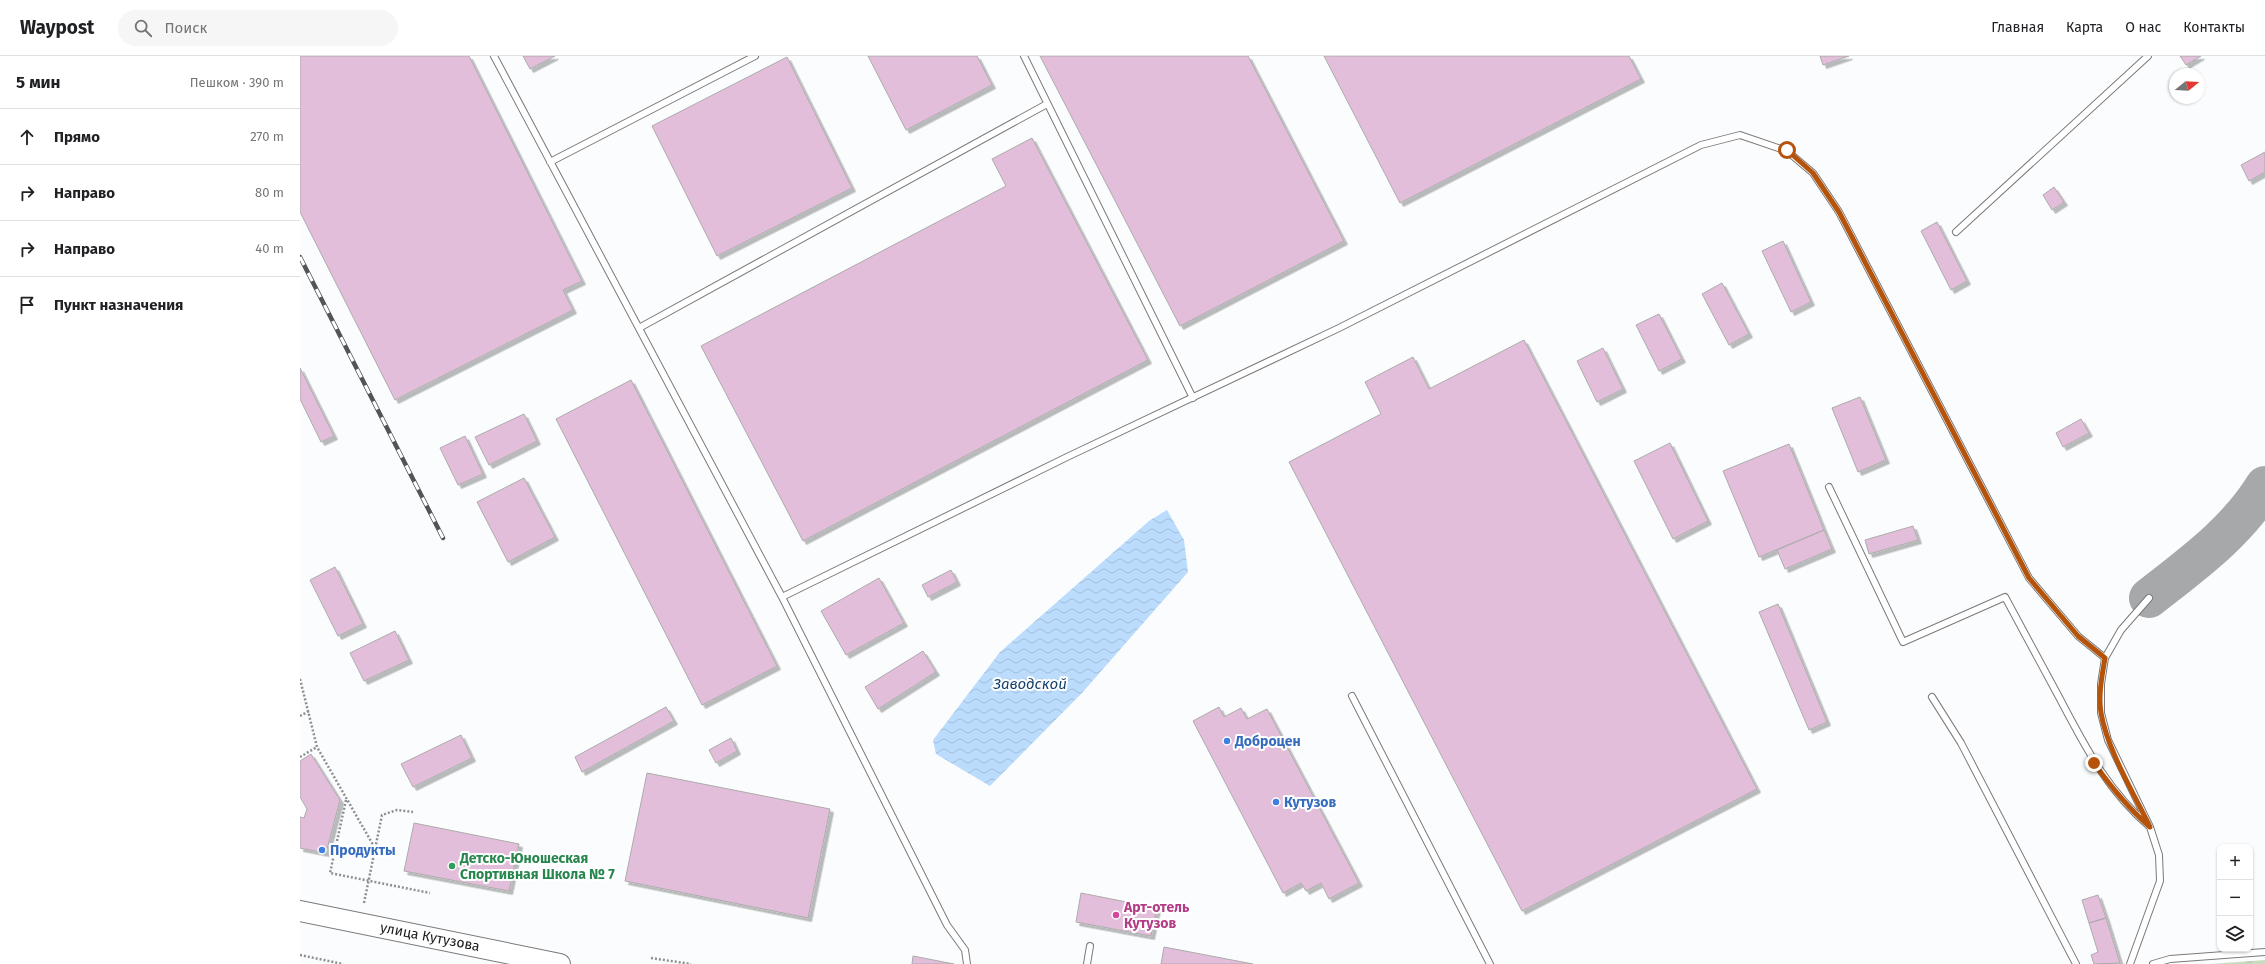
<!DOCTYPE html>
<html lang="ru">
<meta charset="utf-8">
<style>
:root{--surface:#fff;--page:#f6f6f6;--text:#202124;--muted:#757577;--line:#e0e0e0}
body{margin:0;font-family:"Fira Sans",sans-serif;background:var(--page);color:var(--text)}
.controls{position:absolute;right:12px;bottom:12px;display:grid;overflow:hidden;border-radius:8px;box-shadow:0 1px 3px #0004}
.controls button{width:36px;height:36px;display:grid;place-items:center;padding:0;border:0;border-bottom:1px solid var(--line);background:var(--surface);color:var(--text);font:20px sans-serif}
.compass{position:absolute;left:1869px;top:12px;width:36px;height:36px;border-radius:50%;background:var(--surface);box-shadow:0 1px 3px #0004;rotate:72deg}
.stop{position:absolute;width:12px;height:12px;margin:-9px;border:3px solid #b45309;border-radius:50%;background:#fff}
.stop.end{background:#b45309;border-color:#fff;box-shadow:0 1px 4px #0008}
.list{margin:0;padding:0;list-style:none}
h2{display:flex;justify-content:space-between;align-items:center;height:52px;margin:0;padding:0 16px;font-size:17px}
h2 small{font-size:13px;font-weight:400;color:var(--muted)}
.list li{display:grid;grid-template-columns:26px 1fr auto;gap:12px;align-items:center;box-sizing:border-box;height:56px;padding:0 16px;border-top:1px solid var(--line)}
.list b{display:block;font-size:15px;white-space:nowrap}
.list em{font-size:13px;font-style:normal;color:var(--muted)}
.icon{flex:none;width:22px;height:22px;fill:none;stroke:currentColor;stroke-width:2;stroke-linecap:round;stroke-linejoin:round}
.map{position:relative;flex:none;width:1965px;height:908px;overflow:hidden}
header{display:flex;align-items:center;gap:24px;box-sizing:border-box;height:56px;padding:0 20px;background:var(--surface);border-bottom:1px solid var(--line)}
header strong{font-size:19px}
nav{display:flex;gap:22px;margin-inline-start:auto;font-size:14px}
.search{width:280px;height:36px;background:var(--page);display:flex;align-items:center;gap:10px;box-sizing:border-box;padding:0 14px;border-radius:22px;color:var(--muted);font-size:15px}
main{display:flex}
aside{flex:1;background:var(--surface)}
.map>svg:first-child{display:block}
.grass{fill:url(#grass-tufts)}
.water{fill:url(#water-waves)}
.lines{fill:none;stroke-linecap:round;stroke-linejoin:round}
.taxiway{stroke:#a7a8a9;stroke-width:40}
.building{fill:#e3beda;stroke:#acabab;filter:url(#shadow)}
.service-casing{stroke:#7a7a7b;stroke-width:8}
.primary-casing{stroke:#7a7a7b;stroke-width:22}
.path{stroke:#8e8f90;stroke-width:2.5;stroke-dasharray:2 2;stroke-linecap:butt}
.service{stroke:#fff;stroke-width:6}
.primary{stroke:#fff;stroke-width:20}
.rail-casing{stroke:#535455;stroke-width:4.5}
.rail{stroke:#fff;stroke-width:3;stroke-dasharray:9;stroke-linecap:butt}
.route{stroke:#b45309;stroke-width:5}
.shop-dot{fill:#3f7fe0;stroke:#fff;stroke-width:1.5}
.leisure-dot{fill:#2e9e5b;stroke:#fff;stroke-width:1.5}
.hotel-dot{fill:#d1479c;stroke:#fff;stroke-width:1.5}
.labels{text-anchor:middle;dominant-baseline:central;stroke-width:4;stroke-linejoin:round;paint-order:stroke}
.shop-label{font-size:14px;font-weight:bold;fill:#366cbe;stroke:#fff;text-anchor:start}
.leisure-label{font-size:14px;font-weight:bold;fill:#27864d;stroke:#fff;text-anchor:start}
.hotel-label{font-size:14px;font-weight:bold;fill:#b23c85;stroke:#fff;text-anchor:start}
.street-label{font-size:14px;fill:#1c1c1d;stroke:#fff}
.water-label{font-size:15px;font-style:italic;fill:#14436d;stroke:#fff}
</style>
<header>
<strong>Waypost</strong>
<div class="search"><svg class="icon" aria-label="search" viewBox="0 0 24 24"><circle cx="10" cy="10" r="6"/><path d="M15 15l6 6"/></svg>Поиск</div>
<nav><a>Главная</a><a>Карта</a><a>О нас</a><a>Контакты</a></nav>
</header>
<main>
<aside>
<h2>5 мин<small>Пешком · 390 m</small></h2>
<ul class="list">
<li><svg class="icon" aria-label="ahead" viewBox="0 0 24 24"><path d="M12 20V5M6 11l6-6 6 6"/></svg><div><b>Прямо</b></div><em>270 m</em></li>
<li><svg class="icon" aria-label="right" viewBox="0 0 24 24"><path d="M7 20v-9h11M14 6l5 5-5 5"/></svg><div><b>Направо</b></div><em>80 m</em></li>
<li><svg class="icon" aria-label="right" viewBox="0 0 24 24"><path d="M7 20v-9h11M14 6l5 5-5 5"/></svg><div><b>Направо</b></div><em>40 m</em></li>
<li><svg class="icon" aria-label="arrive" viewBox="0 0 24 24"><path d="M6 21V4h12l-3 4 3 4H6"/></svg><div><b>Пункт назначения</b></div></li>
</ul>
</aside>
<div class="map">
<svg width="1965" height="908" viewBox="0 0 1965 908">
<defs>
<pattern id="grass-tufts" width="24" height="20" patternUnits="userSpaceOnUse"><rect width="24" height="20" fill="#cadbbf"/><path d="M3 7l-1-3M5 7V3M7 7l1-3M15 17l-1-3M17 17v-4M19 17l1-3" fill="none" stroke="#adbba4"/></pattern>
<pattern id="water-waves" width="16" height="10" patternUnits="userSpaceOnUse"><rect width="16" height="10" fill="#bcdcfd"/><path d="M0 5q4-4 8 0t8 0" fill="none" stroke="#a1bcd8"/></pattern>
<filter id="shadow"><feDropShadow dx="3.5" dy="3.5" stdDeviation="0" flood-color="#0004"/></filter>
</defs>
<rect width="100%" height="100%" fill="#fbfcfd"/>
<path class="grass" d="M 1965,904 L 1965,908 L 1911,908 Z"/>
<path class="water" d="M 867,454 L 884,484 L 888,516 L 782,637 L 690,730 L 636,698 L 633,684 L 700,596 L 849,465 Z"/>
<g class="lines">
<path class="taxiway" d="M 1849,542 C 1891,509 1936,477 1965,430"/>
</g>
<path class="building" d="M 0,0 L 169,0 L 282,225 L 263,234 L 273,254 L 95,344 L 0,156 Z
M 223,0 L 255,0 L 230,13 Z
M 568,0 L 677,0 L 692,29 L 606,74 Z
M 740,0 L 948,0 L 1044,185 L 880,270 Z
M 1024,0 L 1329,0 L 1341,23 L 1100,147 Z
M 1520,0 L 1549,0 L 1523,9 Z
M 1880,0 L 1901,0 L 1886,9 Z
M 487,1 L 552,132 L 417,200 L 352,70 Z
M 732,82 L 848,304 L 503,485 L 401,290 L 706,130 L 692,103 Z
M 1965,96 L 1965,116 L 1949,125 L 1941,109 Z
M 1754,131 L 1764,146 L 1752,154 L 1743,139 Z
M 1637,166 L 1667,225 L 1651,234 L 1621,175 Z
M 1483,185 L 1511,246 L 1491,256 L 1462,195 Z
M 1422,227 L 1449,278 L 1429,289 L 1402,238 Z
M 1359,258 L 1382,303 L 1359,315 L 1336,269 Z
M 1224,284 L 1457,733 L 1222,855 L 989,406 L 1081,358 L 1065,326 L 1113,301 L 1129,333 Z
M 1303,292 L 1323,333 L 1297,346 L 1277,305 Z
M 0,312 L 34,380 L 21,386 L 0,343 Z
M 331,324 L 477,610 L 402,649 L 256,363 Z
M 1560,341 L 1586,404 L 1558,416 L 1532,352 Z
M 224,358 L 237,385 L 189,409 L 175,381 Z
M 1781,363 L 1789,377 L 1763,391 L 1756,377 Z
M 165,380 L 183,418 L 158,429 L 140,392 Z
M 1370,387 L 1408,465 L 1373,483 L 1334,405 Z
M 1489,388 L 1524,474 L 1459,501 L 1423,415 Z
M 224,422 L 255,481 L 208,506 L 177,446 Z
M 1613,470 L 1618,484 L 1569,498 L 1565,484 Z
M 1524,474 L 1532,493 L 1485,513 L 1477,494 Z
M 35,511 L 63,568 L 38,580 L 10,524 Z
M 651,514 L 657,526 L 628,541 L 622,529 Z
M 579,522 L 604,567 L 546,599 L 521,555 Z
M 1478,548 L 1527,666 L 1509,674 L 1459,556 Z
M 95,575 L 109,604 L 64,625 L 50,597 Z
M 623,595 L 636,616 L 578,653 L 565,631 Z
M 366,651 L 374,665 L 282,716 L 275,701 Z
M 919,651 L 924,661 L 941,652 L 947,663 L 967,653 L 1059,827 L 1029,843 L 1021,827 L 1006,835 L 1001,827 L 983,837 L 893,665 Z
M 161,679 L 172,702 L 113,731 L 101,708 Z
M 431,682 L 437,695 L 416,707 L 409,694 Z
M 11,698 L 40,744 L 26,797 L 0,792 L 0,761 L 4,762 L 7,753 L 0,741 L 0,705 Z
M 347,717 L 530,753 L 508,862 L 325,825 Z
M 114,767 L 219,788 L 209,835 L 104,815 Z
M 781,837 L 857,852 L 851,880 L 776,866 Z
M 1798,839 L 1806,862 L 1789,867 L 1782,844 Z
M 1806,862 L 1820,907 L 1794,908 L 1791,899 L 1798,896 L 1789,867 Z
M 864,891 L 953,908 L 861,908 Z
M 613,900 L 654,908 L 612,908 Z"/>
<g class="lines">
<defs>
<path id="service" d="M 194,0 L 482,541
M 724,0 L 893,342
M 250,106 L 455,0
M 1656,176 L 1848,0
M 339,272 L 747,48
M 1529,431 L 1603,586 L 1705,541 C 1723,575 1742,609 1760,643 C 1786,692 1807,734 1850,771
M 1052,640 L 1190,908
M 1632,641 L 1661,687 L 1776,908
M 667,908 L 665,894 L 647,869 L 482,541 L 767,401 L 1039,272 L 1401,89 L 1440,79 L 1487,95 L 1513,117 L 1539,156 L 1729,522 L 1778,580 L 1805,602
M 787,908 L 790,890
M 1830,908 L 1860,825 L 1859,799 L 1850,771 L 1808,684 L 1801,657 L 1801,628 L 1805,602 L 1821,574 L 1849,542
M 1853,908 L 1870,903 L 1965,896"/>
<path id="primary" d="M 0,855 L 260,908"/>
</defs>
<use href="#service" class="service-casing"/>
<use href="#primary" class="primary-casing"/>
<path class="path" d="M 0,623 L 17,691 L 76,794
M 0,660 L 9,655
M 0,701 L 17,691
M 46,744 L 30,817 L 130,837
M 64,847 L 82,759 L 97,754 L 113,756
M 0,899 L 43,908
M 351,902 L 391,908"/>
<use href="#service" class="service"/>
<use href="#primary" class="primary"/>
<defs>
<path id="rail" d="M 0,201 L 143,482"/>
</defs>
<use href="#rail" class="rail-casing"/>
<use href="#rail" class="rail"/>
</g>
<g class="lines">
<path class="route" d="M 1487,94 L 1513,117 L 1539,156 L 1729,522 L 1778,580 L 1805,602 C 1802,620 1798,639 1801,657 C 1807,693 1834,738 1850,771 C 1828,752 1811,731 1794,707"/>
</g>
<g class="shop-dot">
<circle cx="927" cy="685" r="4"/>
<circle cx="976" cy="746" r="4"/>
<circle cx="22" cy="794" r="4"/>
</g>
<circle class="leisure-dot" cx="152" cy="810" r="4"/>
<circle class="hotel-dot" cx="816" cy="859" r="4"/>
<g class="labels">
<g class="shop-label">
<text x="935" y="685">Доброцен</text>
<text x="984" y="746">Кутузов</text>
<text x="30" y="794">Продукты</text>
</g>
<g class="leisure-label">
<text x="160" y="802">Детско-Юношеская<tspan x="160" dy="16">Спортивная Школа № 7</tspan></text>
</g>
<g class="hotel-label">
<text x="824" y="851">Арт-отель<tspan x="824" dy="16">Кутузов</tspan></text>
</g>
<g class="street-label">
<text transform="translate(130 881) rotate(11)">улица Кутузова</text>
</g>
<g class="water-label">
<text x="730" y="628">Заводской</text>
</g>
</g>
</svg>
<div class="controls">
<button>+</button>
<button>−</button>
<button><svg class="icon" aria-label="layers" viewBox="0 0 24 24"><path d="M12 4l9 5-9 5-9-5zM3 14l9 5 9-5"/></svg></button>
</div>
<svg class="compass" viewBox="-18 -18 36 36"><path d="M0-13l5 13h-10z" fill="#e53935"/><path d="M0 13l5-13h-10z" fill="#757577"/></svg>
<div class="stop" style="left:1487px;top:94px"></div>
<div class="stop end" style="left:1794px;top:707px"></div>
</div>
</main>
